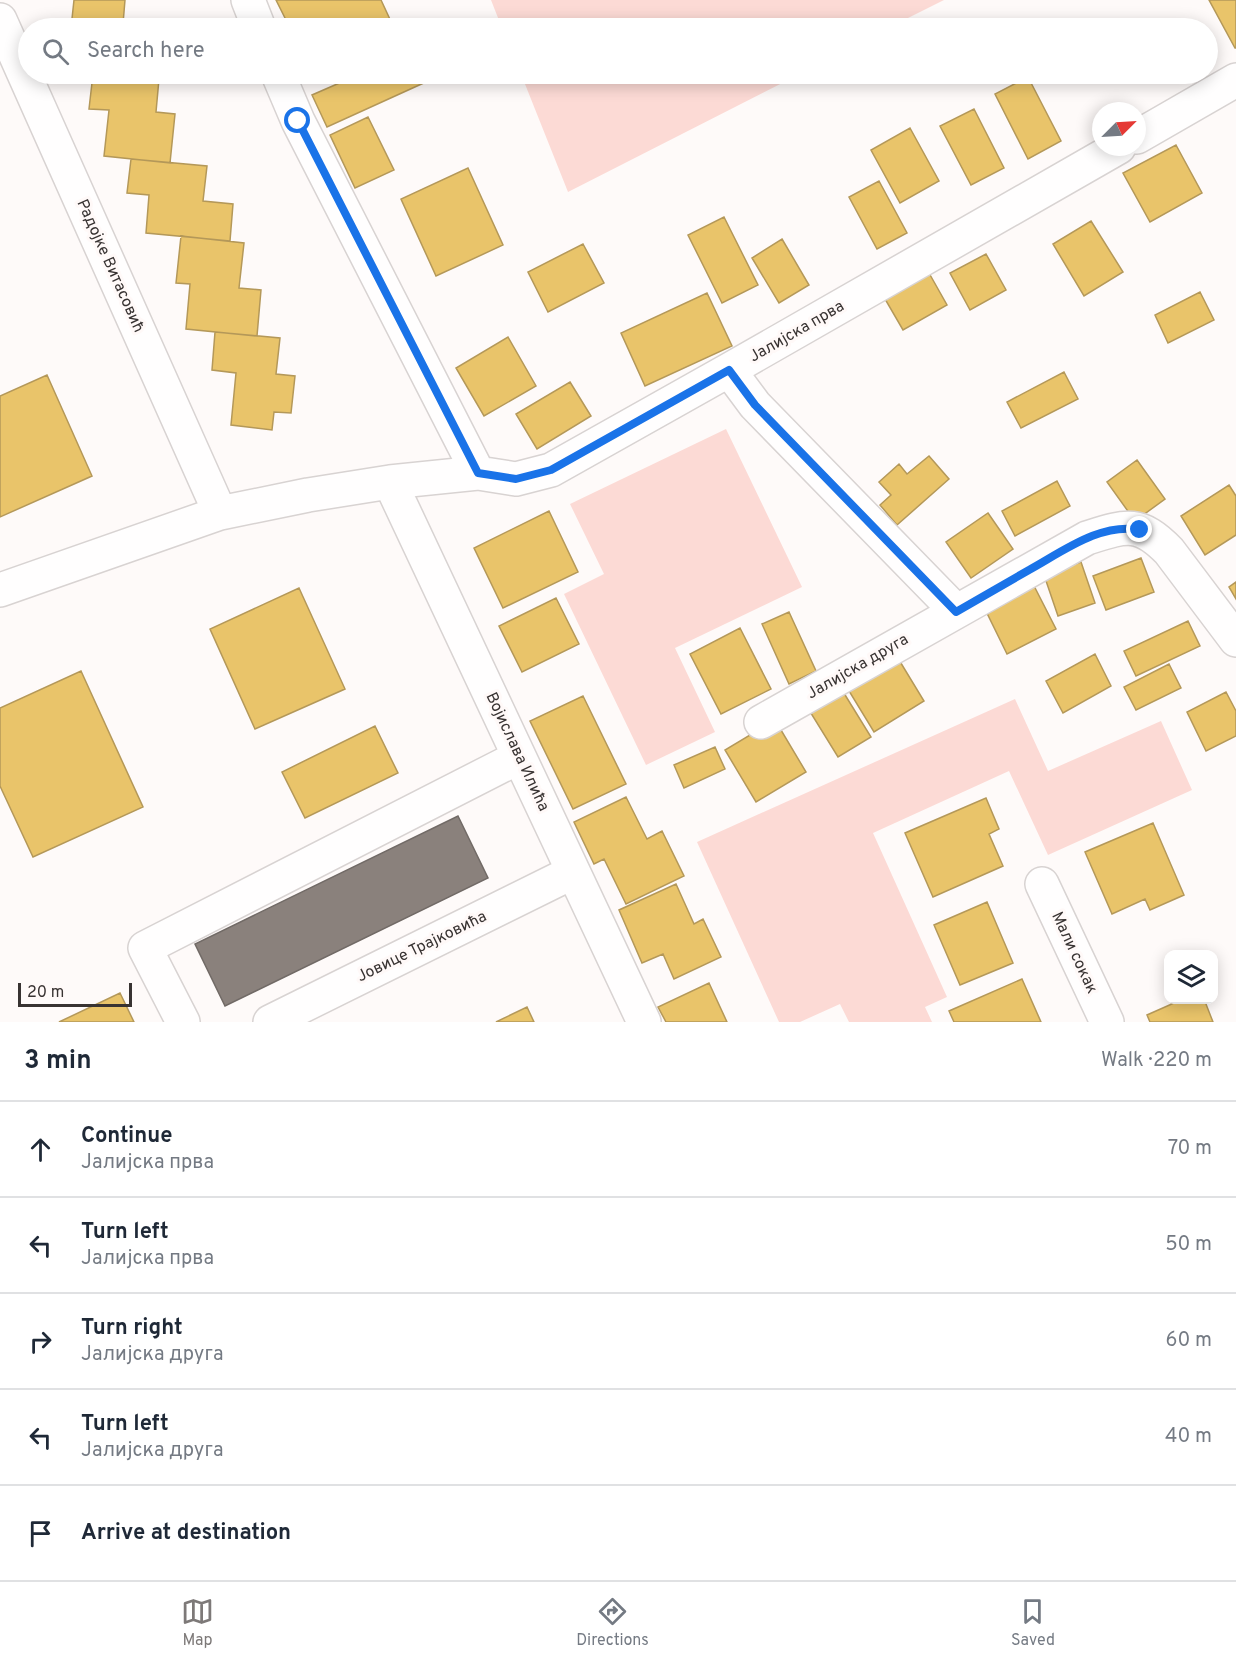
<!DOCTYPE html>
<meta charset="utf-8">
<style>
:root{--surface:#fff;--page:#f2f2f3;--text:#1f2937;--muted:#747a83;--line:#e0e1e3;--accent:#7d7978}
body{margin:0;font-family:Overpass,sans-serif;background:var(--page);color:var(--text)}
.controls{position:absolute;right:18px;bottom:18px;display:grid;overflow:hidden;border-radius:12px;box-shadow:0 3px 15px #0003}
.controls button{width:54px;height:54px;display:grid;place-items:center;padding:0;border:0;border-bottom:2px solid var(--line);background:var(--surface);color:var(--text);font:30px sans-serif}
.compass{position:absolute;left:1092px;top:102px;width:54px;height:54px;border-radius:50%;background:var(--surface);box-shadow:0 3px 15px #0003;rotate:66deg}
.scale{position:absolute;left:18px;bottom:15px;width:114px;box-sizing:border-box;padding-left:6px;border:3px solid #383332;border-top:0;font-size:16px;line-height:21px;white-space:nowrap;color:#383332;-webkit-text-stroke:4px #fff9f8;paint-order:stroke}
.stop{position:absolute;width:18px;height:18px;margin:-14px;border:4px solid #1a73e8;border-radius:50%;background:#fff}
.stop.end{background:#1a73e8;border-color:#fff;box-shadow:0 2px 6px #0008}
.list{margin:0;padding:0;list-style:none}
h2{display:flex;justify-content:space-between;align-items:center;height:78px;margin:0;padding:0 24px;font-size:26px}
h2 small{font-size:20px;font-weight:400;color:var(--muted)}
.list li{display:grid;grid-template-columns:39px 1fr auto;gap:18px;align-items:center;box-sizing:border-box;height:96px;padding:0 24px;border-top:2px solid var(--line)}
.list b{display:block;font-size:22px;white-space:nowrap}
.list p{margin:0;font-size:20px;white-space:nowrap;color:var(--muted)}
.list em{font-size:20px;font-style:normal;color:var(--muted)}
.icon{flex:none;width:33px;height:33px;fill:none;stroke:currentColor;stroke-width:2;stroke-linecap:round;stroke-linejoin:round}
.map{position:relative;flex:none;width:1236px;height:1022px;overflow:hidden}
.search{position:absolute;background:var(--surface);box-shadow:0 3px 15px #0003;left:18px;right:18px;top:18px;height:66px;display:flex;align-items:center;gap:15px;box-sizing:border-box;padding:0 21px;border-radius:33px;color:var(--muted);font-size:22px}
.sheet{height:558px;background:var(--surface)}
nav{display:flex;justify-content:space-around;align-items:center;box-sizing:border-box;height:84px;border-top:2px solid var(--line);background:var(--surface);font-size:16px;color:var(--muted)}
nav a{display:grid;justify-items:center;gap:3px}
nav .on{color:var(--accent)}
.map>svg:first-child{display:block}
.green{fill:#fcdad5}
.homes{fill:#e9c46a;stroke:#b49859;stroke-width:1.5}
.industry{fill:#8a817c;stroke:#716a66;stroke-width:1.5}
.lines{fill:none;stroke-linecap:round;stroke-linejoin:round}
.minor-casing{stroke:#d8d3d2;stroke-width:36}
.minor{stroke:#fffefe;stroke-width:33}
.route{stroke:#1a73e8;stroke-width:8}
.labels{text-anchor:middle;dominant-baseline:central;stroke-width:6;stroke-linejoin:round;paint-order:stroke}
.street-label{font-size:16px;fill:#383332;stroke:#fff9f8}
</style>
<div class="map">
<svg width="1236" height="1022" viewBox="0 0 1236 1022">
<rect width="100%" height="100%" fill="#fefaf9"/>
<path class="green" d="M 491,0 L 944,0 L 888,28 L 502,28 Z
M 521,74 L 800,74 L 568,192 Z
M 726,429 L 802,587 L 675,648 L 715,732 L 646,765 L 564,594 L 604,574 L 570,504 Z
M 1015,699 L 1048,771 L 1161,721 L 1192,790 L 1048,855 L 1009,771 L 873,833 L 947,997 L 925,1007 L 932,1022 L 849,1022 L 840,1004 L 800,1022 L 779,1022 L 697,842 Z"/>
<path class="homes" d="M 74,0 L 125,0 L 123,24 L 134,25 L 133,28 L 71,28 Z
M 276,0 L 381,0 L 394,28 L 290,28 Z
M 1209,0 L 1236,0 L 1236,48 L 1235,48 Z
M 93,74 L 159,79 L 156,112 L 175,114 L 170,163 L 104,156 L 109,110 L 89,109 Z
M 360,74 L 425,74 L 428,81 L 327,127 L 312,95 Z
M 1028,77 L 1061,141 L 1028,159 L 995,94 Z
M 974,109 L 1004,168 L 971,185 L 940,126 Z
M 368,117 L 394,170 L 355,188 L 330,135 Z
M 910,128 L 939,181 L 900,203 L 871,150 Z
M 1176,145 L 1202,193 L 1150,222 L 1123,173 Z
M 131,159 L 207,166 L 203,201 L 233,204 L 230,241 L 146,233 L 149,195 L 127,193 Z
M 468,168 L 503,245 L 436,276 L 401,199 Z
M 879,181 L 907,233 L 877,249 L 849,197 Z
M 724,217 L 758,285 L 722,303 L 688,235 Z
M 1091,221 L 1123,272 L 1084,296 L 1053,244 Z
M 181,236 L 244,243 L 239,288 L 261,290 L 257,336 L 186,329 L 190,284 L 176,283 Z
M 782,239 L 809,285 L 779,303 L 752,258 Z
M 583,244 L 604,283 L 548,312 L 528,272 Z
M 986,254 L 1006,290 L 970,310 L 950,273 Z
M 929,273 L 947,305 L 903,330 L 885,299 Z
M 1200,292 L 1214,320 L 1168,343 L 1155,315 Z
M 707,293 L 732,346 L 645,386 L 621,333 Z
M 215,332 L 280,338 L 276,374 L 295,376 L 291,413 L 274,412 L 272,430 L 231,425 L 236,373 L 212,370 Z
M 508,337 L 536,386 L 484,416 L 456,368 Z
M 1064,372 L 1078,399 L 1021,428 L 1007,402 Z
M 47,375 L 92,476 L 0,517 L 0,396 Z
M 570,382 L 591,416 L 537,449 L 516,414 Z
M 929,456 L 949,479 L 897,525 L 880,505 L 891,495 L 879,482 L 899,464 L 907,474 Z
M 1137,460 L 1165,499 L 1135,521 L 1107,482 Z
M 1057,481 L 1070,506 L 1015,536 L 1002,511 Z
M 1229,485 L 1236,496 L 1236,535 L 1205,555 L 1181,516 Z
M 549,511 L 578,572 L 503,608 L 474,548 Z
M 988,513 L 1013,549 L 971,578 L 946,542 Z
M 1141,558 L 1154,592 L 1106,610 L 1093,576 Z
M 1081,562 L 1095,603 L 1058,616 L 1044,575 Z
M 1030,578 L 1056,629 L 1007,654 L 982,603 Z
M 1236,582 L 1236,599 L 1229,587 Z
M 299,588 L 345,689 L 255,729 L 210,629 Z
M 556,598 L 579,644 L 522,672 L 499,626 Z
M 789,612 L 816,671 L 789,684 L 762,624 Z
M 1188,621 L 1200,646 L 1136,676 L 1124,651 Z
M 740,628 L 771,689 L 721,714 L 690,654 Z
M 1095,654 L 1111,686 L 1063,713 L 1046,681 Z
M 896,655 L 924,701 L 874,732 L 846,686 Z
M 1169,664 L 1181,688 L 1136,710 L 1124,687 Z
M 81,671 L 143,807 L 33,857 L 0,786 L 0,708 Z
M 842,690 L 871,737 L 838,757 L 809,710 Z
M 1226,692 L 1236,711 L 1236,736 L 1206,751 L 1187,712 Z
M 583,696 L 626,784 L 573,809 L 530,721 Z
M 775,720 L 806,772 L 756,802 L 725,750 Z
M 375,726 L 398,773 L 305,818 L 282,772 Z
M 715,747 L 725,769 L 684,788 L 674,765 Z
M 626,797 L 647,839 L 662,831 L 684,876 L 626,904 L 604,859 L 594,864 L 574,822 Z
M 986,798 L 999,829 L 989,834 L 1003,866 L 933,897 L 905,833 Z
M 1153,823 L 1184,895 L 1150,910 L 1145,899 L 1112,914 L 1085,852 Z
M 676,884 L 694,924 L 703,919 L 721,957 L 674,979 L 663,954 L 642,963 L 619,910 Z
M 987,902 L 1013,963 L 960,985 L 934,925 Z
M 1022,979 L 1041,1022 L 954,1022 L 949,1011 Z
M 709,983 L 727,1022 L 666,1022 L 658,1007 Z
M 120,993 L 134,1022 L 59,1022 Z
M 1183,999 L 1204,999 L 1213,1022 L 1150,1022 L 1147,1015 Z
M 527,1007 L 534,1022 L 496,1022 Z"/>
<path class="industry" d="M 458,816 L 488,878 L 225,1006 L 195,944 Z"/>
<g class="lines">
<defs>
<path id="minor" d="M 248,0 L 259,28
M 0,20 L 220,513
M 278,74 L 298,121 L 478,473
M 1137,137 L 1236,80
M 729,370 L 755,405 L 956,611
M 390,482 L 644,1022
M 0,590 L 220,513 L 308,495 L 390,482 L 478,473 L 516,479 L 551,470 L 729,370 L 1119,147
M 761,722 L 1087,538 C 1125,526 1139,520 1169,551 L 1236,640
M 1042,884 L 1107,1022
M 183,1022 L 145,948 L 519,757
M 270,1022 L 573,872"/>
</defs>
<use href="#minor" class="minor-casing"/>
<use href="#minor" class="minor"/>
</g>
<g class="lines">
<path class="route" d="M 298,121 L 478,473 L 516,479 L 551,470 L 729,370 L 755,405 L 956,612 C 980,598 1005,584 1029,570 C 1062,552 1101,522 1140,530"/>
</g>
<g class="labels">
<g class="street-label">
<text transform="translate(110 266) rotate(66)">Радојке Витасовић</text>
<text transform="translate(797 332) rotate(-30)">Јалијска прва</text>
<text transform="translate(858 667) rotate(-30)">Јалијска друга</text>
<text transform="translate(517 752) rotate(65)">Војислава Илића</text>
<text transform="translate(422 947) rotate(-26)">Јовице Трајковића</text>
<text transform="translate(1074 953) rotate(65)">Мали сокак</text>
</g>
</g>
</svg>
<div class="controls">
<button><svg class="icon" aria-label="layers" viewBox="0 0 24 24"><path d="M12 4l9 5-9 5-9-5zM3 14l9 5 9-5"/></svg></button>
</div>
<svg class="compass" viewBox="-18 -18 36 36"><path d="M0-13l5 13h-10z" fill="#e53935"/><path d="M0 13l5-13h-10z" fill="#747a83"/></svg>
<div class="scale">20 m</div>
<div class="stop" style="left:298px;top:121px"></div>
<div class="stop end" style="left:1140px;top:530px"></div>
<div class="search"><svg class="icon" aria-label="search" viewBox="0 0 24 24"><circle cx="10" cy="10" r="6"/><path d="M15 15l6 6"/></svg>Search here</div>
</div>
<section class="sheet">
<h2>3 min<small>Walk · 220 m</small></h2>
<ul class="list">
<li><svg class="icon" aria-label="ahead" viewBox="0 0 24 24"><path d="M12 20V5M6 11l6-6 6 6"/></svg><div><b>Continue</b><p>Јалијска прва</p></div><em>70 m</em></li>
<li><svg class="icon" aria-label="left" viewBox="0 0 24 24"><path d="M17 20v-9H6M10 6l-5 5 5 5"/></svg><div><b>Turn left</b><p>Јалијска прва</p></div><em>50 m</em></li>
<li><svg class="icon" aria-label="right" viewBox="0 0 24 24"><path d="M7 20v-9h11M14 6l5 5-5 5"/></svg><div><b>Turn right</b><p>Јалијска друга</p></div><em>60 m</em></li>
<li><svg class="icon" aria-label="left" viewBox="0 0 24 24"><path d="M17 20v-9H6M10 6l-5 5 5 5"/></svg><div><b>Turn left</b><p>Јалијска друга</p></div><em>40 m</em></li>
<li><svg class="icon" aria-label="arrive" viewBox="0 0 24 24"><path d="M6 21V4h12l-3 4 3 4H6"/></svg><div><b>Arrive at destination</b></div></li>
</ul>
</section>
<nav>
<a class="on"><svg class="icon" aria-label="map" viewBox="0 0 24 24"><path d="M3 6l6-2 6 2 6-2v14l-6 2-6-2-6 2zM9 4v14M15 6v14"/></svg>Map</a>
<a><svg class="icon" aria-label="directions" viewBox="0 0 24 24"><path d="M12 3l9 9-9 9-9-9zM9 14v-3h6M13 9l2 2-2 2"/></svg>Directions</a>
<a><svg class="icon" aria-label="saved" viewBox="0 0 24 24"><path d="M7 4h10v16l-5-4-5 4z"/></svg>Saved</a>
</nav>
